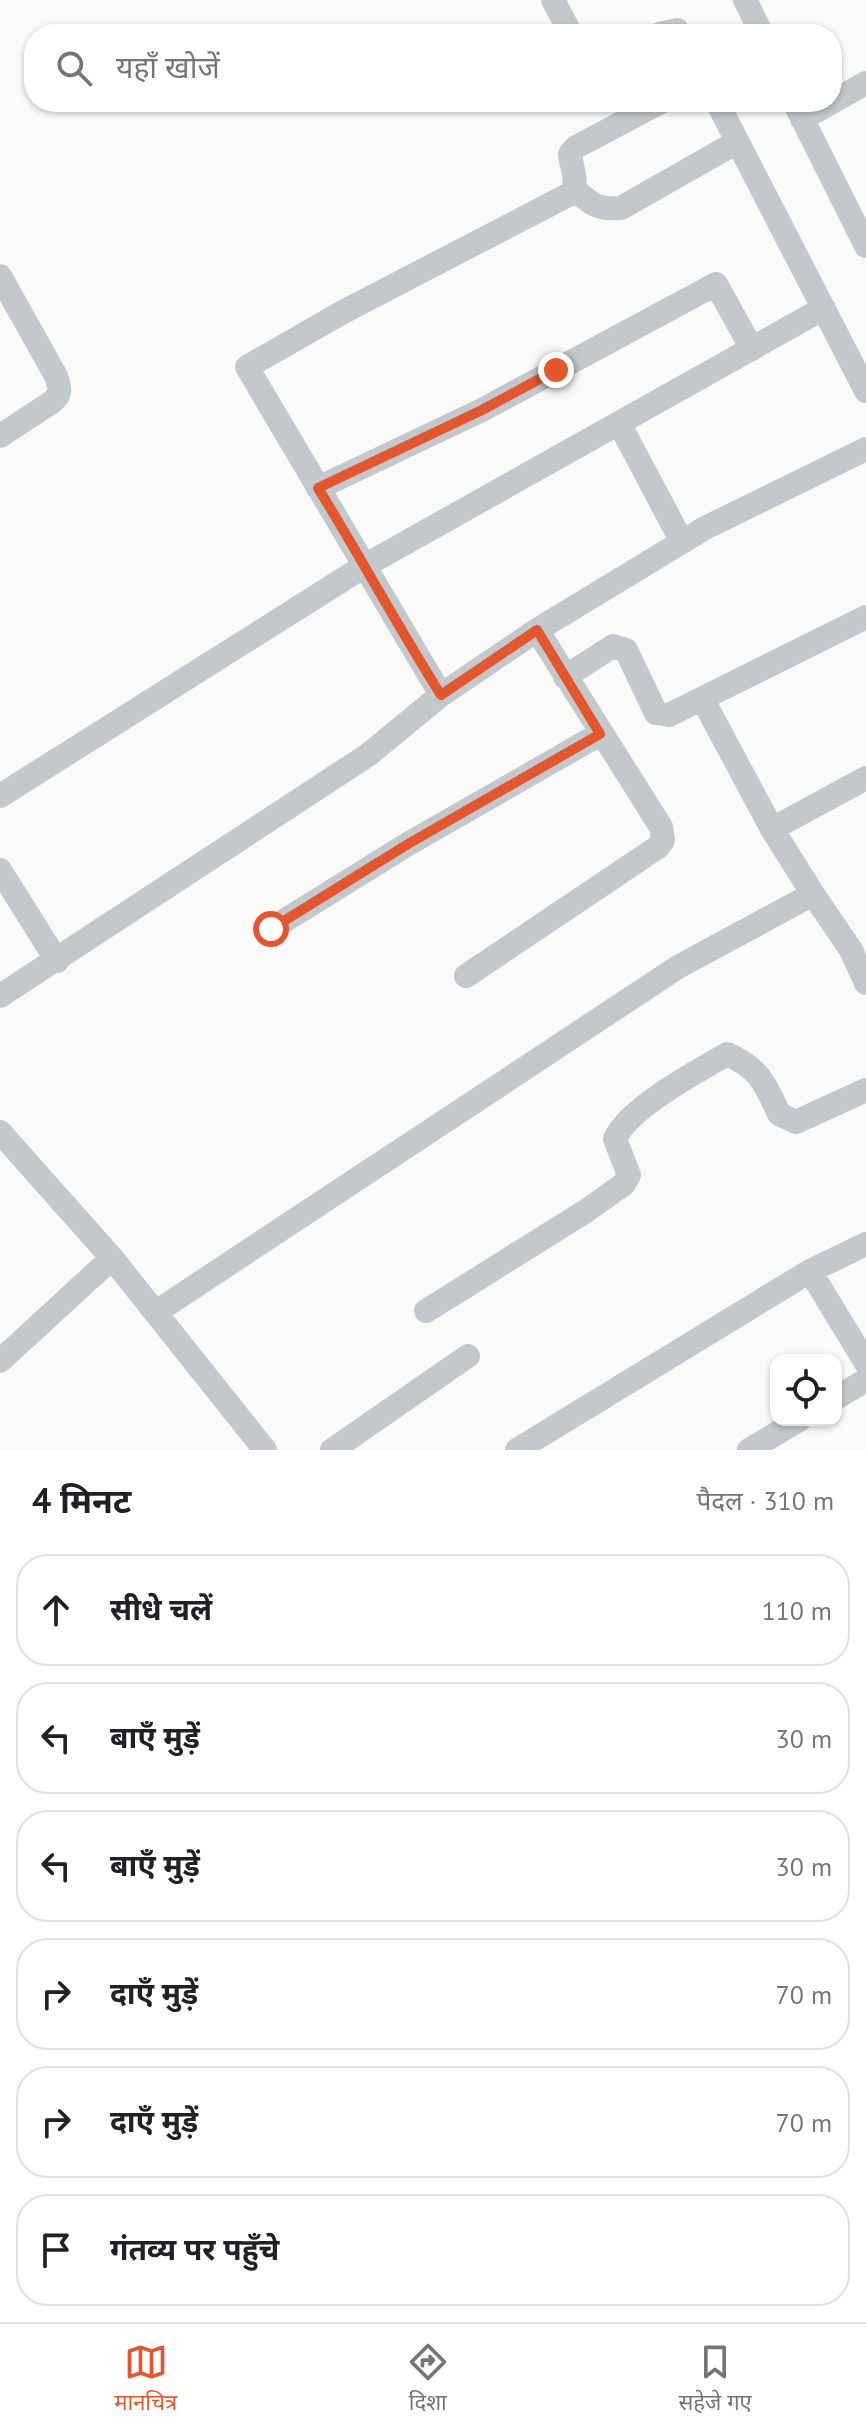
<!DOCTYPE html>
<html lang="hi">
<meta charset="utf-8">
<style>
:root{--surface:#fff;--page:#f6f6f6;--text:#202124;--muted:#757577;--line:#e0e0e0;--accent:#e4572e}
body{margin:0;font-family:"PT Sans","Noto Sans Devanagari",sans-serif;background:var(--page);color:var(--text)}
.controls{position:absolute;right:24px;bottom:24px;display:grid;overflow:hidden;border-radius:16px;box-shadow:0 2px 6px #0004}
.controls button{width:72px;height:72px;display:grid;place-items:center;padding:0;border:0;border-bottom:2px solid var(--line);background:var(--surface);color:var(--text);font:40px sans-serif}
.stop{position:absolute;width:24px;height:24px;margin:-18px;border:6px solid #e4572e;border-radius:50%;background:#fff}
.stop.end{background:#e4572e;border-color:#fff;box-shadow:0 2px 8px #0008}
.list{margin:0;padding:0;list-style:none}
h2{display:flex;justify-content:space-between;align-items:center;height:104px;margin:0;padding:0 32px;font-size:34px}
h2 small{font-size:26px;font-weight:400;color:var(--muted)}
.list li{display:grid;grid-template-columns:52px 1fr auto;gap:24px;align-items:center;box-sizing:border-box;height:112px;margin:0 16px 16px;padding:0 16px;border:2px solid var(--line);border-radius:32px}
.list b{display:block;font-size:30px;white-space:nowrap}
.list em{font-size:26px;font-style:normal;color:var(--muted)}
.icon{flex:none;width:44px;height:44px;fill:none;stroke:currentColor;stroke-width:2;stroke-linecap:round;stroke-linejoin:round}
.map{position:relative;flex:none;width:866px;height:1450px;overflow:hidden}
.search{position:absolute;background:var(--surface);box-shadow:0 2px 6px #0004;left:24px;right:24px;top:24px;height:88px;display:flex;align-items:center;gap:20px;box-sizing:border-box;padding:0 28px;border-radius:32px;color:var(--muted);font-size:30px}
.sheet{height:872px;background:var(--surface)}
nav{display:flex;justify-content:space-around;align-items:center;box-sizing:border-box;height:112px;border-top:2px solid var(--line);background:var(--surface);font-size:22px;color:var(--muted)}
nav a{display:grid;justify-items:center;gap:4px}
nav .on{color:var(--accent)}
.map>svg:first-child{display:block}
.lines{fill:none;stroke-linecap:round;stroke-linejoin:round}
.minor{stroke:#c3c8cc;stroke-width:24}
.route{stroke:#e4572e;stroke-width:10}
</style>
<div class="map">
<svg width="866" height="1450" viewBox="0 0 866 1450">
<rect width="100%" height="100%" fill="#fafaf8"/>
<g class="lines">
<path class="minor" d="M 553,0 L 571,34
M 745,0 L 762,34
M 660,34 L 677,30 L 680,34
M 717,102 L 866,391
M 794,102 L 866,246
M 802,119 L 866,83
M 574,189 C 591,204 597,210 621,208 L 737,142
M 0,276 L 56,376 C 60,388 62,394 52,402 L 0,436
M 619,423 L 682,542
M 318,488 L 482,410 L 716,284 L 752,349
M 565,677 L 613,646 L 626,650 L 656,713 L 669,715 L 866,617
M 441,695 L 247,367 L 343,312 L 570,194 C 580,184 571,167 570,154 L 576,147 L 661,102
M 703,700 L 772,829 L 813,894
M 0,796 L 366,565 L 824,308
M 772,829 L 866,778
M 0,870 L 57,961
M 271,929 L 408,844 L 600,734
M 466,976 L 658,847 L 663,840 L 661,827 L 537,630
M 0,996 L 368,755 L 441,695 L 537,630 L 705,528 L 866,449
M 0,1132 L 112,1258 L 265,1450
M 810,1271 L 866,1363
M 426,1311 L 586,1211 L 624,1184 L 629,1175 L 615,1139 C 628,1108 697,1072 727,1054 C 759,1068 765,1083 779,1114 L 796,1122 L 866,1090
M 156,1312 L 678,967 L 813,894 L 851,950 L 866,983
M 0,1361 L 112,1258
M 836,1398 L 866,1380
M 332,1450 L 468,1356
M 517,1450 L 810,1271 L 866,1244
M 749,1450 L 799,1420"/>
</g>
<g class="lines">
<path class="route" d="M 271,929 L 408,844 L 600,734 L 537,630 L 441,695 C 398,627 360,556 318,488 L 482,410 L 556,370"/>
</g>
</svg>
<div class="controls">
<button><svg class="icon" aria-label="locate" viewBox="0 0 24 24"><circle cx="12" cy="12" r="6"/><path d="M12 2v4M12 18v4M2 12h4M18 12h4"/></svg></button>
</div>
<div class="stop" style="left:271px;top:929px"></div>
<div class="stop end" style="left:556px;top:370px"></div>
<div class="search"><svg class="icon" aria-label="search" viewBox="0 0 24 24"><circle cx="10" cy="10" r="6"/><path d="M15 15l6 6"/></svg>यहाँ खोजें</div>
</div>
<section class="sheet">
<h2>4 मिनट<small>पैदल · 310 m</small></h2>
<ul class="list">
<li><svg class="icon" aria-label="ahead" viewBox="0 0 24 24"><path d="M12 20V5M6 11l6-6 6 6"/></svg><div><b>सीधे चलें</b></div><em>110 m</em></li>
<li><svg class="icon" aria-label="left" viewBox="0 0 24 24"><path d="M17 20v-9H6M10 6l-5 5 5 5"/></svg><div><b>बाएँ मुड़ें</b></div><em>30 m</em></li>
<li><svg class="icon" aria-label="left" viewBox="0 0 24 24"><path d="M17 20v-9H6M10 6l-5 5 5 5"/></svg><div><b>बाएँ मुड़ें</b></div><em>30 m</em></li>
<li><svg class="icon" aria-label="right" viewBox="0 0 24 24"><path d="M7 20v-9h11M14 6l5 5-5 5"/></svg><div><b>दाएँ मुड़ें</b></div><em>70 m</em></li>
<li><svg class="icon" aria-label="right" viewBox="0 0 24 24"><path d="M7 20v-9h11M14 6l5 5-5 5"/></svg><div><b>दाएँ मुड़ें</b></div><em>70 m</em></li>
<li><svg class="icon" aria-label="arrive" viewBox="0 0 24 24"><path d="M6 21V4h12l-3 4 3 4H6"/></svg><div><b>गंतव्य पर पहुँचे</b></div></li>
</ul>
</section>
<nav>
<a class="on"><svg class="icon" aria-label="map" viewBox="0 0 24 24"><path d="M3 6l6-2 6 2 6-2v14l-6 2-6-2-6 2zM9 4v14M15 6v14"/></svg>मानचित्र</a>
<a><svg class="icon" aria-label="directions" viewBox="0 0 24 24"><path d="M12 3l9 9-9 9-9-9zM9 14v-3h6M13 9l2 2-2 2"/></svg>दिशा</a>
<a><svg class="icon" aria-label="saved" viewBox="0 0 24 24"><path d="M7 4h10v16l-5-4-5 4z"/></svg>सहेजे गए</a>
</nav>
